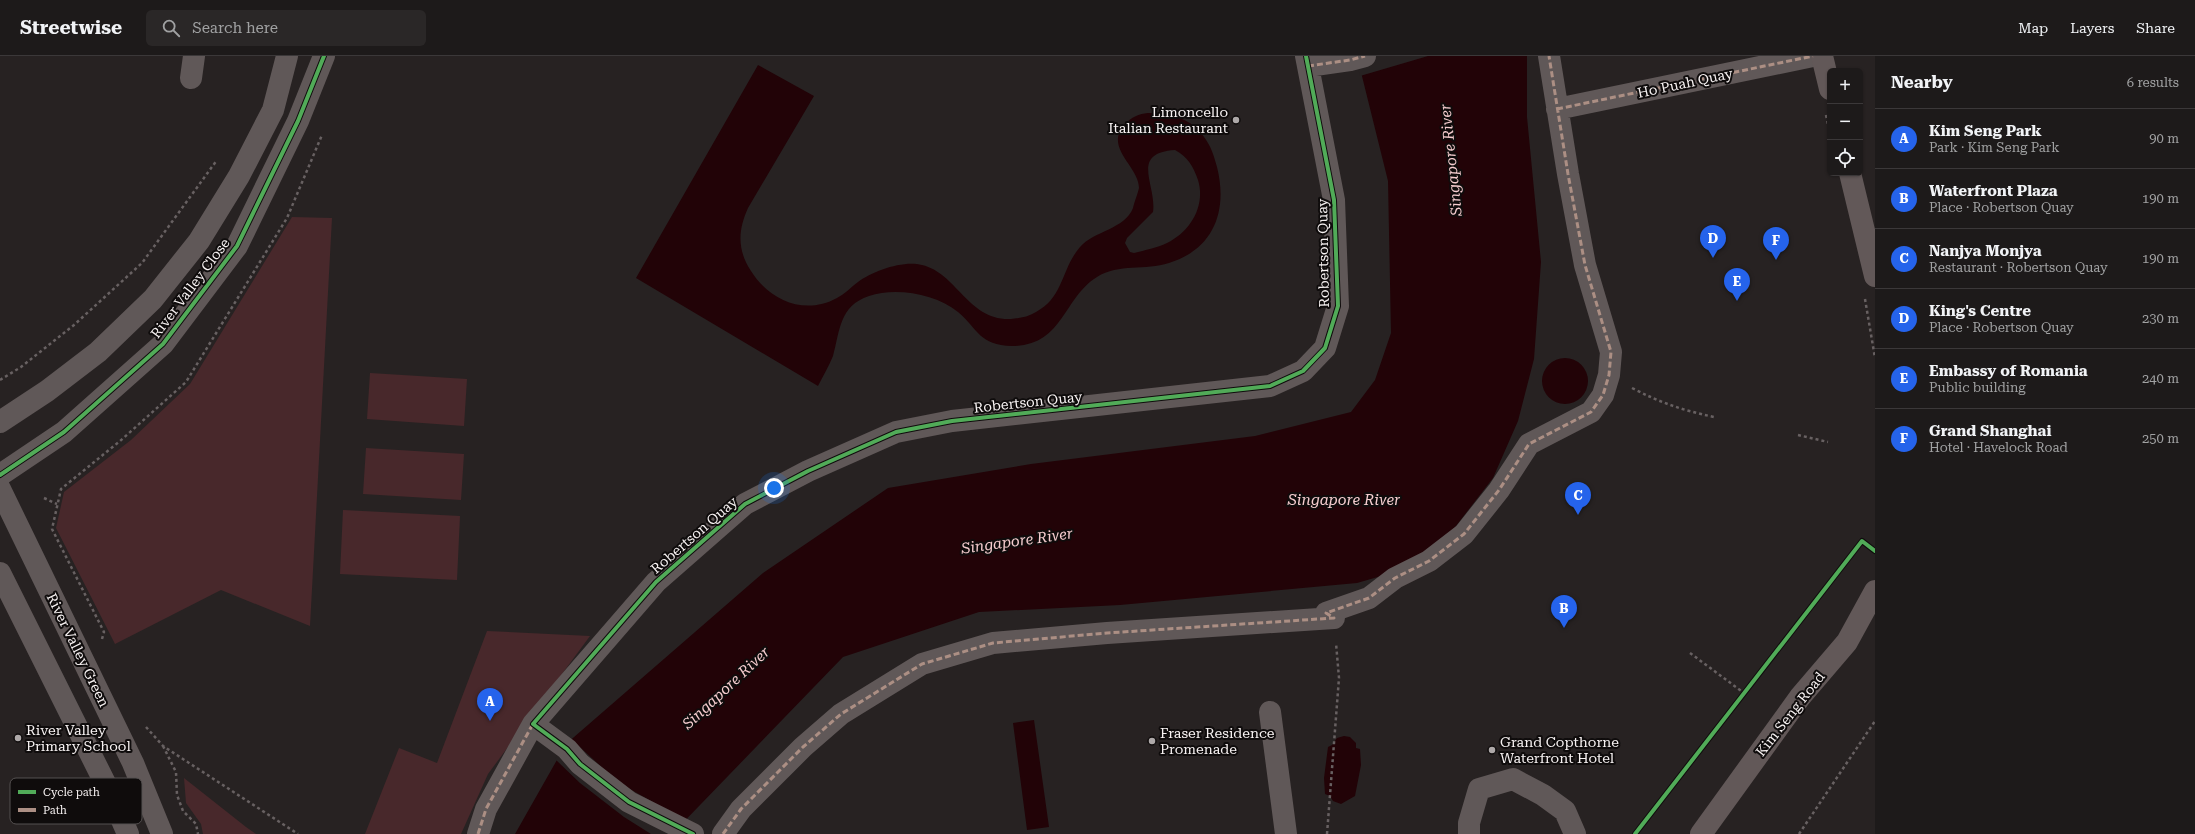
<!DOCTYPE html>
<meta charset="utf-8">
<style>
:root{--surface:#1d1a1a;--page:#2a2727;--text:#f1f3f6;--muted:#a0a1a2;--line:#3b3839;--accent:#2563eb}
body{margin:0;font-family:"Roboto Serif",serif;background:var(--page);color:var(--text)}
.controls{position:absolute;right:12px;top:12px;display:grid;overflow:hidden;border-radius:6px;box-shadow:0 1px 3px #0004}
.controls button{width:36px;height:36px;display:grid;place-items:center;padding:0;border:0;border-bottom:1px solid var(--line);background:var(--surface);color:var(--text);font:20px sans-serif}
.you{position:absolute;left:774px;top:432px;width:14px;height:14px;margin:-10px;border:3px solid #fff;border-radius:50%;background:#1a73e8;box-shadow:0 0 0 6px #1a73e833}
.badge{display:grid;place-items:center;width:26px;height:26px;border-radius:50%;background:var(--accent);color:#fff;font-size:13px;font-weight:700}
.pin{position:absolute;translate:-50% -33px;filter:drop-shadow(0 1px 2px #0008)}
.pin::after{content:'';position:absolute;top:21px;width:14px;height:12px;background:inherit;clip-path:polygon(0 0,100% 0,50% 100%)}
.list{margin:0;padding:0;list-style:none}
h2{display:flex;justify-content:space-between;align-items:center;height:52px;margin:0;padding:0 16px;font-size:17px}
h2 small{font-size:13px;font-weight:400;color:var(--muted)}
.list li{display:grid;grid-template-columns:26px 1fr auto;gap:12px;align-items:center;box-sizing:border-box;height:60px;padding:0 16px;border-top:1px solid var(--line)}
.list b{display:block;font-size:15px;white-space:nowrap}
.list p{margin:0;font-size:13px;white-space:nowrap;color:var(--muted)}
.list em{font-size:13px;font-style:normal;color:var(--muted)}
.icon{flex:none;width:22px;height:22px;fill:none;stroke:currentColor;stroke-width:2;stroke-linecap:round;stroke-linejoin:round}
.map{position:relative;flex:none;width:1875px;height:778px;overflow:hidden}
header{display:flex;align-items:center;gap:24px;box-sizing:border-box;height:56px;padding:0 20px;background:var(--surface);border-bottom:1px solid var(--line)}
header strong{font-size:19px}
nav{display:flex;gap:22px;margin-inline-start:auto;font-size:14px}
.search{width:280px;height:36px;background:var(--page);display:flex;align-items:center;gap:10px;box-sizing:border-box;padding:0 14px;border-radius:6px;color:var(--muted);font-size:15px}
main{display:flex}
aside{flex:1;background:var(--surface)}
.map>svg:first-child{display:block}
.green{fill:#48282b}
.water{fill:#220307;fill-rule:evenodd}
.pier{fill:#272222}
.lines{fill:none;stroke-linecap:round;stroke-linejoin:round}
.path{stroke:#686162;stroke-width:2.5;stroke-dasharray:3 3;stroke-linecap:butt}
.minor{stroke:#605858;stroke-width:22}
.major{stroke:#625858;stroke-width:22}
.quiet{stroke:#ac8f84;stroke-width:3;stroke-dasharray:6 3;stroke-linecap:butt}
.cycleway-casing{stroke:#0f0c0c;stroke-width:6}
.cycleway{stroke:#51ab58;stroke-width:4}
.poi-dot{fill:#aea9a9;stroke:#0f0c0c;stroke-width:1.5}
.labels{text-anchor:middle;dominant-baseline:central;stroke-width:4;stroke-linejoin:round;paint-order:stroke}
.street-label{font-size:14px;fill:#f7f2f2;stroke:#0f0c0c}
.poi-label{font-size:14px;fill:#f7f2f2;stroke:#0f0c0c;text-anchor:start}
.water-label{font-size:15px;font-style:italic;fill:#f6cdcf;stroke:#0f0c0c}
.key{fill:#0f0c0c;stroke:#555151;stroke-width:1}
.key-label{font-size:11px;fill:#f7f2f2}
</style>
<header>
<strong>Streetwise</strong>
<div class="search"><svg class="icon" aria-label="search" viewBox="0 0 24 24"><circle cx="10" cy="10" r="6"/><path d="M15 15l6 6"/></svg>Search here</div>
<nav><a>Map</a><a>Layers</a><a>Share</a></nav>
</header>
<main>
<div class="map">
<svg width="1875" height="778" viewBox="0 0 1875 778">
<rect width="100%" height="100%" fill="#272222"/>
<path class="green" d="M 292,161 L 332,162 L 310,570 L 221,534 L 115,588 L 56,472 L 64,436 L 131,384 L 190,328 Z
M 370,317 L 467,323 L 464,370 L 367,363 Z
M 366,392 L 464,398 L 461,444 L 363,438 Z
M 343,454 L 460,460 L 457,524 L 340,518 Z
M 487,575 L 590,580 L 488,718 L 461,778 L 365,778 L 399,692 L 437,707 Z
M 184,722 L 246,771 L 256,778 L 203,778 L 201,768 L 186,747 Z"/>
<path class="water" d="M 1357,0 L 1527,0 L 1527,61 L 1541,206 L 1534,303 L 1518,365 L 1493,422 L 1449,479 L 1395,516 L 1357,527 L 1120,549 L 979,556 L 843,601 L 672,778 L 515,778 L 566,688 L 763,517 L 888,432 L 1031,408 L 1255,380 L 1351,356 L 1375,324 L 1391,277 L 1388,125 Z
M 758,9 L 814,40 L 748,152 C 738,174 737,194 751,215 C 769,244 804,260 837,242 C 845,238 851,231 858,226 C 873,215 903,204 922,209 C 957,217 968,265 1011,263 C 1020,262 1028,261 1036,256 C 1064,241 1061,213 1080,191 C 1094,175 1125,173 1133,152 C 1134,147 1138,137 1139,132 C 1139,109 1101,91 1127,66 C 1140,54 1155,56 1171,60 C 1186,63 1196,69 1204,81 C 1211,90 1214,100 1217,111 C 1228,155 1214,193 1169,207 C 1145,215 1119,207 1097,221 C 1063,242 1063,290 1012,290 C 979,289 979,274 958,256 C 936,238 896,231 869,240 C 839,250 840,275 833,300 C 829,310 823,320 818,330 L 636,222 ZM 1175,94 C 1188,101 1193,110 1198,124 C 1206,150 1190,176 1167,187 C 1157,192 1145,194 1134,197 L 1130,196 L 1125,187 L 1127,182 L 1153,156 C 1157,129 1129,97 1175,94 Z
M1542 325a23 23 0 1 1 46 0a23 23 0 1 1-46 0Z
M 1034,664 L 1049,771 L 1027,774 L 1013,667 Z
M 1344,680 L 1350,681 L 1356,687 L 1356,692 L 1360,693 L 1361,709 L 1355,740 L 1341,748 L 1333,745 L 1330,740 L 1325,738 L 1324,722 L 1328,691 L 1332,689 L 1337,682 Z"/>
<path class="pier" d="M 1355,0 L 1428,0 L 1360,20 Z
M 570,682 L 619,727 L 687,765 L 675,778 L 651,778 L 624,761 L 580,727 L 555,703 L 564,687 Z"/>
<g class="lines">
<path class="path" d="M 1826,59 L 1830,78
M 1865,243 L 1875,302
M 0,324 L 21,311 L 74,269 L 142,207 L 217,104
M 1632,332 C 1661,347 1682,354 1714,361
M 1798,379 L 1828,386
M 44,442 L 57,448
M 102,583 L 104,576 L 52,473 L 61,433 L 120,385 L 186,326 L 287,162 L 322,79
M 1690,597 L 1744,637
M 146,671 L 163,690 L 298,778
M 163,690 L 176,716 L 177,739 L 183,755 L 196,768 L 198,778
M 1327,778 L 1339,622 L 1336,587
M 1799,778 L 1875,665"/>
<path class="minor" d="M 1308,10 L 1350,4 L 1365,0
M 191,22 L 194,0
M 1557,53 L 1813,0
M 0,366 L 47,335 L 98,296 L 153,243 L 199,185 L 239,120 L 273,54 L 287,0
M 0,419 L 64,376 L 163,288 L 237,190 L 298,65 L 324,0
M 0,433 L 133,707 L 162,778
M 0,517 L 111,739 L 128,778
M 1270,656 L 1286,778
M 533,668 L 567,693 L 580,708 L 629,746 L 693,778
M 478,778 L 486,753 L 533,668 L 656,526 L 745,448 L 808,415 L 896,376 L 952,365 L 1270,330 L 1303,315 L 1325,292 L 1338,250 L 1334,144 L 1306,0
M 723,778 L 741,753 L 803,691 L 841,658 L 922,608 L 993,587 L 1107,577 L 1334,562 L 1326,557 L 1369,542 L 1395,522 L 1429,505 L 1464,478 L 1499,434 L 1529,388 L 1591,356 L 1603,339 L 1609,319 L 1611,296 L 1585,209 L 1568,118 L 1549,0
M 1469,778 L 1469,767 L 1479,733 L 1513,723 L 1543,739 L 1565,755 L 1575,778"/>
<path class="major" d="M 1822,0 L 1830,33
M 1850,117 L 1875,220
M 1701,778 L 1800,641 L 1847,586 L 1875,535"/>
<path class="quiet" d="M 1308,10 L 1350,4 L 1365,0
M 1557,53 L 1813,0
M 478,778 L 486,753 L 534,666
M 723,778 L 741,753 L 803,691 L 841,658 L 922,608 L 993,587 L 1107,577 L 1334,562 L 1326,557 L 1369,542 L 1395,522 L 1429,505 L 1464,478 L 1499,434 L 1529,388 L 1591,356 L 1603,339 L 1609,319 L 1611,296 L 1585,209 L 1568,118 L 1549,0"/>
<defs>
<path id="cycleway" d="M 0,419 L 64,376 L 163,288 L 237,190 L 298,65 L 324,0
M 693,778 L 629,746 L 580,708 L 567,693 L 533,668 L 656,526 L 745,448 L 808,415 L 896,376 L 952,365 L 1270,330 L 1303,315 L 1325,292 L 1338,250 L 1334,144 L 1306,0
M 1635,778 L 1862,485 L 1875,495"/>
</defs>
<use href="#cycleway" class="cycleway-casing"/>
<use href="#cycleway" class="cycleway"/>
</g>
<g class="poi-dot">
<circle cx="1236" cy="64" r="4"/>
<circle cx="18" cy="682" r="4"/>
<circle cx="1152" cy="685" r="4"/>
<circle cx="1492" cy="694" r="4"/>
</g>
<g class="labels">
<g class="street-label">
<text transform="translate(1685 27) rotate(-12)">Ho Puah Quay</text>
<text transform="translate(1323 197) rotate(-91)">Robertson Quay</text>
<text transform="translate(190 232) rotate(-53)">River Valley Close</text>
<text transform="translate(1028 346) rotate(-6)">Robertson Quay</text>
<text transform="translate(694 479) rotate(-41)">Robertson Quay</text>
<text transform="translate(78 594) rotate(64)">River Valley Green</text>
<text transform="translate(1790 658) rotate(-52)">Kim Seng Road</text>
</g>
<g class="poi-label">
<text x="1228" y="56" text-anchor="end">Limoncello<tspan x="1228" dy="16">Italian Restaurant</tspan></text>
<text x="26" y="674">River Valley<tspan x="26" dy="16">Primary School</tspan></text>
<text x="1160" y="677">Fraser Residence<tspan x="1160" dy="16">Promenade</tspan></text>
<text x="1500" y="686">Grand Copthorne<tspan x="1500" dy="16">Waterfront Hotel</tspan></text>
</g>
<g class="water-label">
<text transform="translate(1451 104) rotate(-96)">Singapore River</text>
<text x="1344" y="444">Singapore River</text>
<text transform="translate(1017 485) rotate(-8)">Singapore River</text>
<text transform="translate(726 632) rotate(-43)">Singapore River</text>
</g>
</g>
<rect x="10" y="722" width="132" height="46" rx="6" class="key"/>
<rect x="18" y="734" width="18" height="4" fill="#51ab58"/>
<rect x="18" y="752" width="18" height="4" fill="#ac8f84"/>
<g class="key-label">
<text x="43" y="740">Cycle path</text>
<text x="43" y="758">Path</text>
</g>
</svg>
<div class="controls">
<button>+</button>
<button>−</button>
<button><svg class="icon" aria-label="locate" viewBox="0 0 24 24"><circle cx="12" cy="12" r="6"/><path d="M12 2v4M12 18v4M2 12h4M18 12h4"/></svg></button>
</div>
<div class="you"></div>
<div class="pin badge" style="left:490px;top:665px">A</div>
<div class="pin badge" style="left:1564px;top:572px">B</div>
<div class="pin badge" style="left:1578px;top:459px">C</div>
<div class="pin badge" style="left:1713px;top:202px">D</div>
<div class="pin badge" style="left:1737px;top:245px">E</div>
<div class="pin badge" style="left:1776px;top:204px">F</div>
</div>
<aside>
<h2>Nearby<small>6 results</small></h2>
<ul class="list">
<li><span class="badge">A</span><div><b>Kim Seng Park</b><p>Park · Kim Seng Park</p></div><em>90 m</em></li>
<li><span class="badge">B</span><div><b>Waterfront Plaza</b><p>Place · Robertson Quay</p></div><em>190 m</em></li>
<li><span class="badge">C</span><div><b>Nanjya Monjya</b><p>Restaurant · Robertson Quay</p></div><em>190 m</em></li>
<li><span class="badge">D</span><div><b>King's Centre</b><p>Place · Robertson Quay</p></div><em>230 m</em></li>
<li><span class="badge">E</span><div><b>Embassy of Romania</b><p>Public building</p></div><em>240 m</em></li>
<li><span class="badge">F</span><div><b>Grand Shanghai</b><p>Hotel · Havelock Road</p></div><em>250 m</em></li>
</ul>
</aside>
</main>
